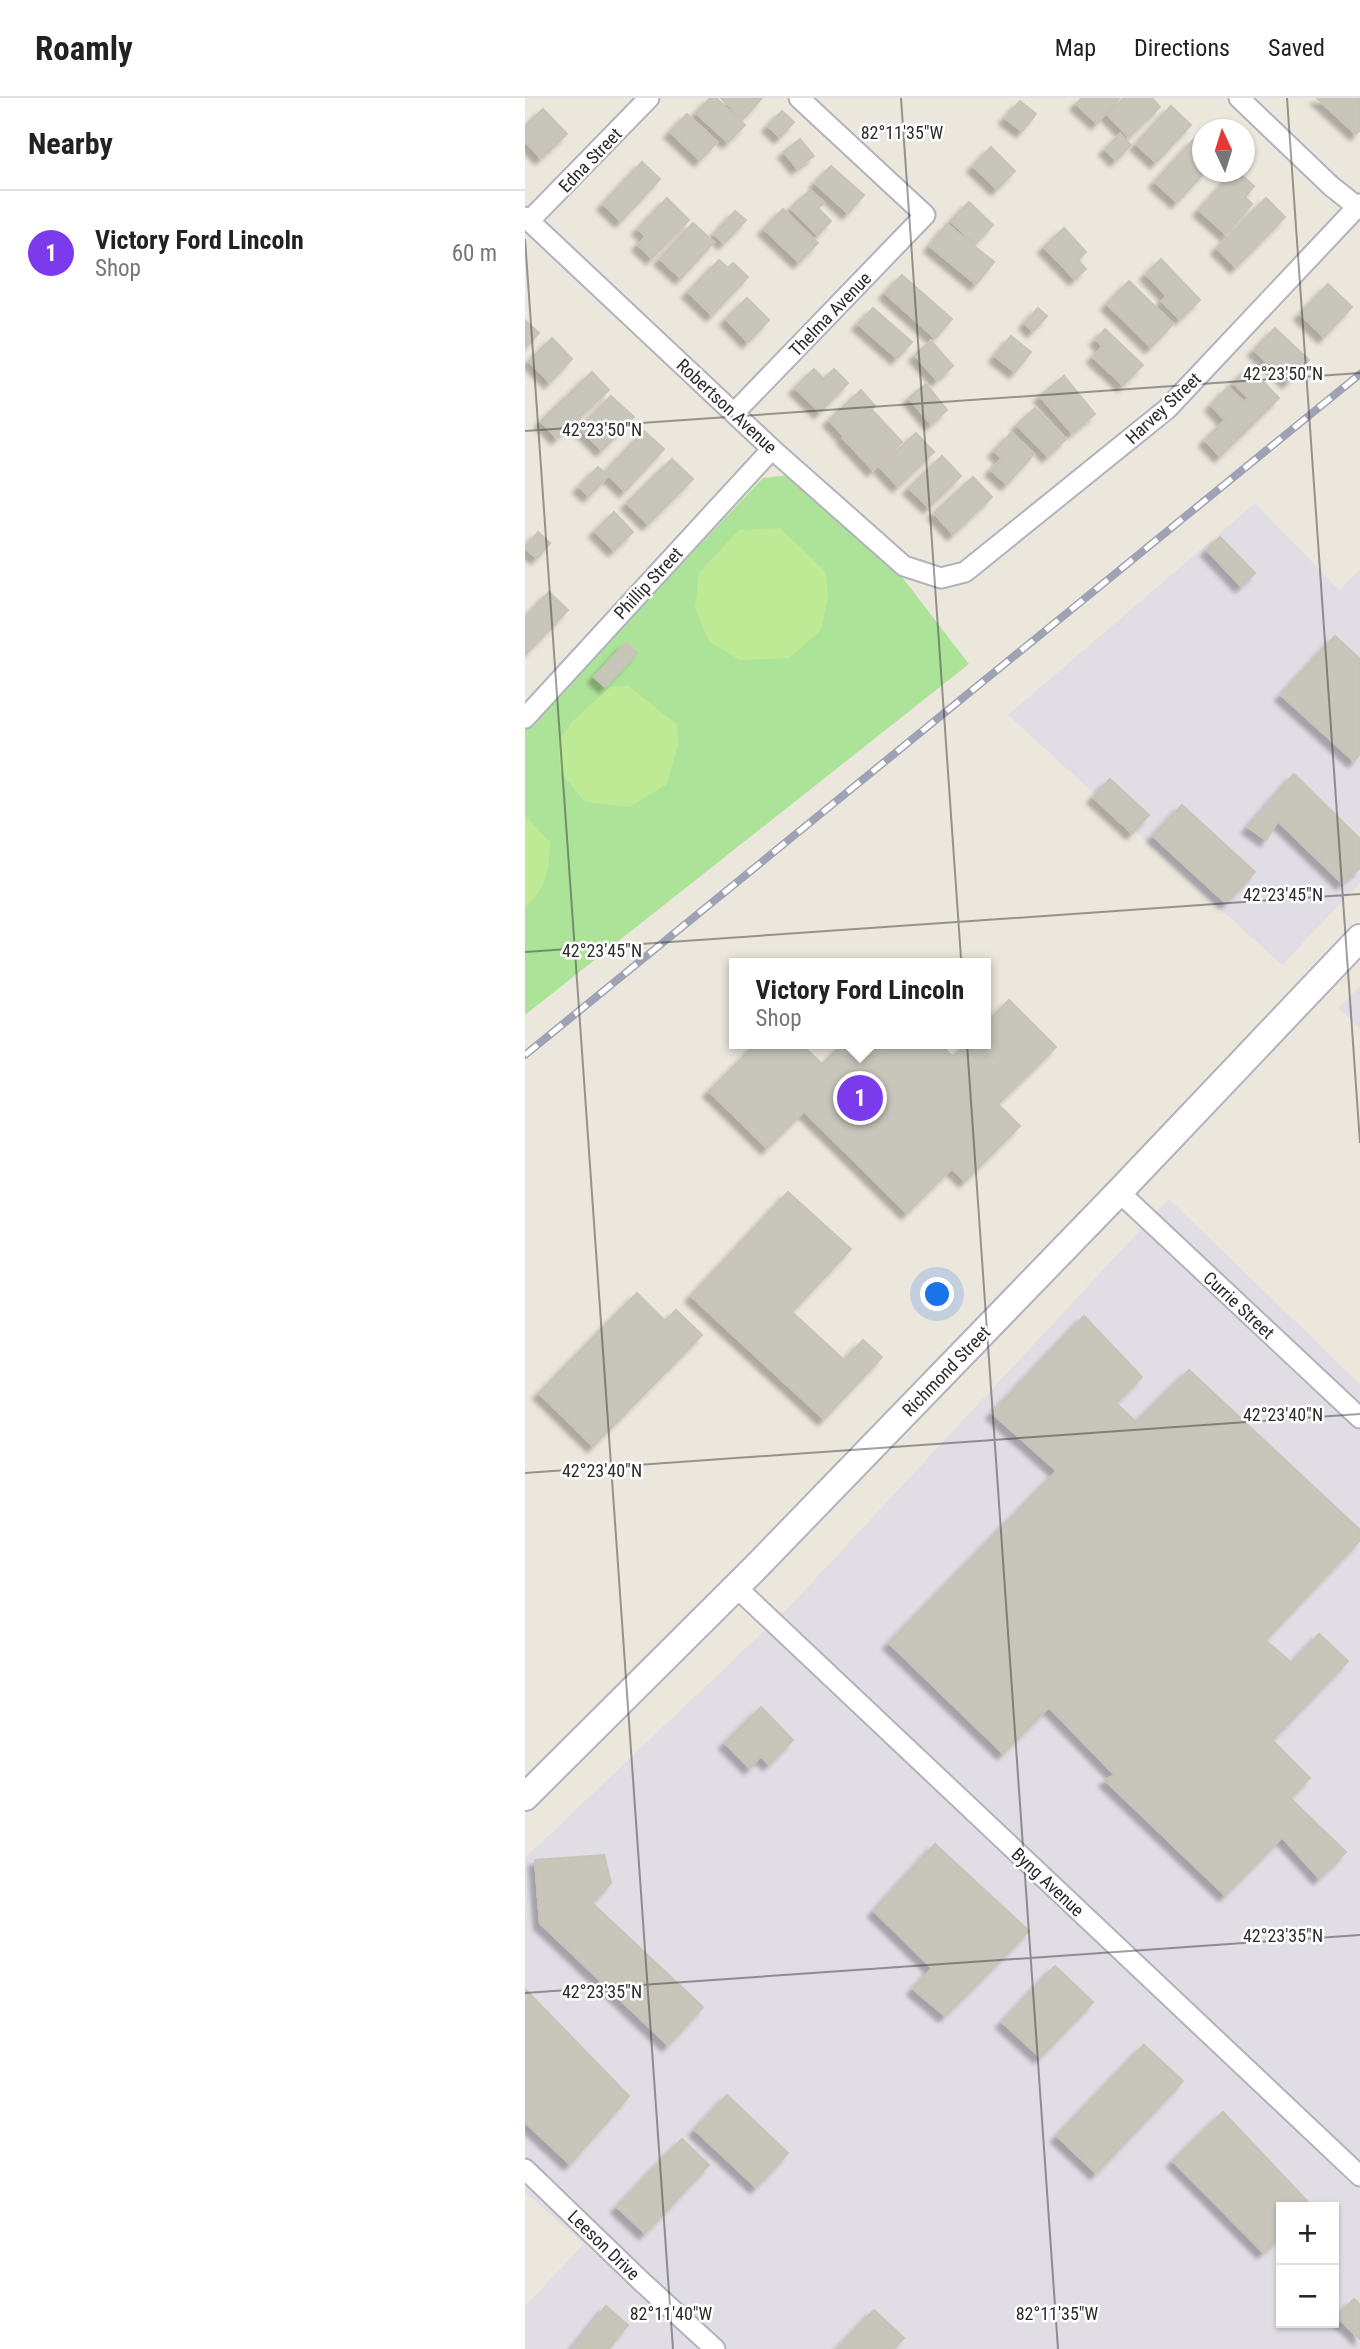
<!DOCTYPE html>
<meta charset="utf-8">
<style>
:root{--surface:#fff;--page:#f6f6f6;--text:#222;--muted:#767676;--line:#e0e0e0;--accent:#7c3aed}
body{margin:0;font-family:"Roboto Condensed",sans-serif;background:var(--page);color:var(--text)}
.controls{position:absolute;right:21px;bottom:21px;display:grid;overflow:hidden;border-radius:0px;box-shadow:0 2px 5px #0004}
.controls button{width:63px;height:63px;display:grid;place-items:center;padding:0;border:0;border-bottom:2px solid var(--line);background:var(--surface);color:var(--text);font:35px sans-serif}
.compass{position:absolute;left:667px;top:21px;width:63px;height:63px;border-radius:50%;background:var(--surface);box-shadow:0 2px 5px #0004;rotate:356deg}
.you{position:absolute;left:413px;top:1197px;width:24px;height:24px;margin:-18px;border:5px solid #fff;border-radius:50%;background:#1a73e8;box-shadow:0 0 0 10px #1a73e833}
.badge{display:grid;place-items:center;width:46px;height:46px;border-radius:50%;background:var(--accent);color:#fff;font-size:23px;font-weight:700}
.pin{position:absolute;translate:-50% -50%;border:4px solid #fff;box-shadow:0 2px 7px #0006}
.popup{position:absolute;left:204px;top:860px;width:262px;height:91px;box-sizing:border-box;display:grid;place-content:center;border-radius:0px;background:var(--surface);filter:drop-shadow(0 2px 5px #0005);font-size:23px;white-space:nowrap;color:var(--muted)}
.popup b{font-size:26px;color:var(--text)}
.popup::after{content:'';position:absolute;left:50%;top:100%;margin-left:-14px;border:14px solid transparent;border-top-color:var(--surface)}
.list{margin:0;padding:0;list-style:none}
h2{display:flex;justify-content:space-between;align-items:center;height:91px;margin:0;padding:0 28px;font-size:30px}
h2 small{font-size:23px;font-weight:400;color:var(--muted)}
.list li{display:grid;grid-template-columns:46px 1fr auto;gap:21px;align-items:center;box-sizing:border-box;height:126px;padding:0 28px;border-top:2px solid var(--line)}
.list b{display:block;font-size:26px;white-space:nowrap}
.list p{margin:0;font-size:23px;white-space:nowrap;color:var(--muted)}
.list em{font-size:23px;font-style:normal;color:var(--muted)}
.map{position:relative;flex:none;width:835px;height:2251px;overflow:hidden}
header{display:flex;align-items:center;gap:42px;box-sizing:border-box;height:98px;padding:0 35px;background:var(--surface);border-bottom:2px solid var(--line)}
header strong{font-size:33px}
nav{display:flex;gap:38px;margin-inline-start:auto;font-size:24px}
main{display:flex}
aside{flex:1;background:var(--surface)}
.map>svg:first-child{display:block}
.industrial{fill:#e0dde5;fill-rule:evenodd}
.green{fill:#ade399}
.pitch{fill:#bfea95}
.building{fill:#c8c5bb;stroke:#c8c3b6;stroke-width:2;filter:url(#shadow)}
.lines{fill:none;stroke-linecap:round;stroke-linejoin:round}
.minor-casing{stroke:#b1b2be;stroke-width:23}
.secondary-casing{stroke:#b1b2be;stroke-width:30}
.minor{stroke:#fff;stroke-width:19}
.secondary{stroke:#fff;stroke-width:26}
.rail-casing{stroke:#9fa1b5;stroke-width:8}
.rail{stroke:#fff;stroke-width:5;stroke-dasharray:16;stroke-linecap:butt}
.ticks{fill:none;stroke:#2b2b2b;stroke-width:2;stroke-opacity:0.45}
.labels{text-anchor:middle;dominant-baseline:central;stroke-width:5;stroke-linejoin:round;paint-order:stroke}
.street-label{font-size:18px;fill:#2b2b2b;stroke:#fff}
.ticks-label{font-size:18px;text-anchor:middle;fill:#2b2b2b;stroke:#fff;stroke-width:5;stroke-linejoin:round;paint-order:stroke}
</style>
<header>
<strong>Roamly</strong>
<nav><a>Map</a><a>Directions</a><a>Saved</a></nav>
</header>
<main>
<aside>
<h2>Nearby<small></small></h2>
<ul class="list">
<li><span class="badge">1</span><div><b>Victory Ford Lincoln</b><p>Shop</p></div><em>60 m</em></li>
</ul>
</aside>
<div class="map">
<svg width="835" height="2251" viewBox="0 0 835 2251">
<defs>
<filter id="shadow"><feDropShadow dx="-6" dy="6" stdDeviation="2" flood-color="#0004"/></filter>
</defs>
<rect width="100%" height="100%" fill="#ece7dd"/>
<path class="industrial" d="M 730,405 L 814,492 L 835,472 L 835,785 L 757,867 L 483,617 Z
M 835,888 L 835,931 L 813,910 Z
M 644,1101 L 835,1286 L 835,2251 L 0,2251 L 0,2208 L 59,2146 L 0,2094 L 0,1760 L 264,1509 ZM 756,2109 L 809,2109 L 809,2225 L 756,2225 Z"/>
<path class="green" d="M 264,377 L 377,479 L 444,566 L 0,917 L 0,630 L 238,380 Z"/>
<path class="pitch" d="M 255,430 L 301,474 L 303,500 L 296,532 L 264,560 L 215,562 L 184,544 L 170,510 L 174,475 L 214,432 Z
M 104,588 L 152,627 L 153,647 L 142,686 L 105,709 L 60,704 L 35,673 L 34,643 L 48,623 L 85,589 Z
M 0,718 L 25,744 C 24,769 22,792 0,808 Z"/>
<path class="building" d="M 185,0 L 191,0 L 220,27 L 203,44 L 171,15 Z
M 196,0 L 237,0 L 218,21 Z
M 557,0 L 595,0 L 572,25 L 551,6 Z
M 599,0 L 627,0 L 635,9 L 604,39 L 582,16 Z
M 792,0 L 834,0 L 835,32 L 831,36 Z
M 495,3 L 511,16 L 497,33 L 480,20 Z
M 646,8 L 666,27 L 631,64 L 611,46 Z
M 18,11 L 42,36 L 16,60 L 0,43 L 0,28 Z
M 257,13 L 269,24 L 255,39 L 243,28 Z
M 162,16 L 192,44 L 175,62 L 145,34 Z
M 595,36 L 606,47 L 591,62 L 580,51 Z
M 275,41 L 289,58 L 272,70 L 259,54 Z
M 669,41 L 678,49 L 678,74 L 680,74 L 652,104 L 630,84 Z
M 466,49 L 490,73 L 472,91 L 448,68 Z
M 117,64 L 135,81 L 96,123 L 78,106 Z
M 306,68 L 339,97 L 323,115 L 290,85 Z
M 708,74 L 713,74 L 729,88 L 720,99 L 727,106 L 701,136 L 674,112 Z
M 285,92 L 299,105 L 293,110 L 306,123 L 293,137 L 266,110 Z
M 142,100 L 164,122 L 127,160 L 113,147 L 121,138 L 113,131 Z
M 741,100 L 760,119 L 711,169 L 692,150 Z
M 444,104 L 468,127 L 450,146 L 426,123 Z
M 258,111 L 293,145 L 274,164 L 239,131 Z
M 210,113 L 221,122 L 199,145 L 189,136 Z
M 168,125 L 189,144 L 156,180 L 135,161 Z
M 422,126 L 469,164 L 451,186 L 405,148 Z
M 539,130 L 561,154 L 553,162 L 561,171 L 550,181 L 519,149 Z
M 636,161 L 675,202 L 655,221 L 637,203 L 642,198 L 621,176 Z
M 194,162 L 203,170 L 208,165 L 223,179 L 187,217 L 163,194 Z
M 377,177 L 427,221 L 410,240 L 360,195 Z
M 604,183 L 648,226 L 626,249 L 582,206 Z
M 803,186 L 827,209 L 799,239 L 775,216 Z
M 222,200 L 244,222 L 223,244 L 201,221 Z
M 348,210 L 387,244 L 372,260 L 333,226 Z
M 513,210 L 522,218 L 508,233 L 500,225 Z
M 0,222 L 14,235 L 0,250 Z
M 750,230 L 784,262 L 763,284 L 729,252 Z
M 580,231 L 618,267 L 598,287 L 568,259 L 578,248 L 571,242 Z
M 486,238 L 506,254 L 490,274 L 470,258 Z
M 27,240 L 47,261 L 25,284 L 4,263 Z
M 406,243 L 428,268 L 412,282 L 390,257 Z
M 724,269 L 754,300 L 695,358 L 680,342 L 700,322 L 686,307 L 703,289 L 719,304 L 724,300 L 708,285 Z
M 289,271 L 299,281 L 309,271 L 323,285 L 295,314 L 270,290 Z
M 67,274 L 84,292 L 32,340 L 16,323 Z
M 539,278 L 570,316 L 547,335 L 515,298 Z
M 401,286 L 422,312 L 406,326 L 384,300 Z
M 336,292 L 350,308 L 318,337 L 304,322 Z
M 86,298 L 109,319 L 77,352 L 55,330 Z
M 510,310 L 541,341 L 523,358 L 492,327 Z
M 347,312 L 377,344 L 348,372 L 318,340 Z
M 119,333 L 139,351 L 100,393 L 80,374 Z
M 391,335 L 409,354 L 373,388 L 355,369 Z
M 486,335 L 509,356 L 482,386 L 466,372 L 477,360 L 469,353 Z
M 417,358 L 436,378 L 404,409 L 384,390 Z
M 147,361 L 168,381 L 123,426 L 102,405 Z
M 73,369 L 83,378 L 64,398 L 54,389 Z
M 448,379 L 467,399 L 428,436 L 409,415 Z
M 89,414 L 108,434 L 89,452 L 70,433 Z
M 13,434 L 25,445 L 12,460 L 0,450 Z
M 695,439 L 730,475 L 716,488 L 682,452 Z
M 24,494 L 43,512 L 0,557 L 0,519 Z
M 810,538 L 835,561 L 835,656 L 829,663 L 756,597 Z
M 101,545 L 112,555 L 80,589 L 69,579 Z
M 769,676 L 835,741 L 835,770 L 817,785 L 753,723 L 741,742 L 723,729 Z
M 585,681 L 624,717 L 607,735 L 568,699 Z
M 657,707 L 730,774 L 701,805 L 628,738 Z
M 484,902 L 531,949 L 473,1006 L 495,1028 L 440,1083 L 427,1070 L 382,1115 L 279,1013 L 242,1050 L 184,993 L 231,946 L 276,946 L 297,966 L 318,946 L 415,946 L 428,959 L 441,946 L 461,946 L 461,925 Z
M 263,1094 L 326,1151 L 267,1214 L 319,1262 L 338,1242 L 357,1259 L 299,1321 L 166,1198 Z
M 112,1195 L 140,1223 L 151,1212 L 177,1237 L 68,1348 L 14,1295 Z
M 559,1218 L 617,1279 L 591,1305 L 611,1324 L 664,1272 L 835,1432 L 835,1442 L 740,1542 L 767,1565 L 794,1536 L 823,1563 L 747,1642 L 785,1680 L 765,1700 L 821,1754 L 794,1780 L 757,1739 L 700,1797 L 580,1682 L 590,1677 L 524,1609 L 478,1655 L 364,1545 L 532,1373 L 467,1315 Z
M 236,1609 L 268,1642 L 244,1666 L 236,1658 L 225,1670 L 200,1645 Z
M 410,1746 L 504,1833 L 420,1918 L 388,1891 L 407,1870 L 349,1813 Z
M 79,1757 L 86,1785 L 67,1805 L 178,1909 L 143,1947 L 15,1825 L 10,1762 Z
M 530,1868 L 568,1904 L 515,1959 L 477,1924 Z
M 0,1891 L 104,1998 L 45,2066 L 0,2024 Z
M 619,1947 L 658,1983 L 571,2075 L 532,2038 Z
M 202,1997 L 263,2055 L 231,2089 L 170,2032 Z
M 698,2014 L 787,2108 L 756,2109 L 756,2138 L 738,2154 L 648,2063 Z
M 157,2041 L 184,2067 L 120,2135 L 92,2109 Z
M 829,2201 L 835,2207 L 835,2241 L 812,2219 Z
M 81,2208 L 103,2227 L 83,2251 L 47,2251 Z
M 349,2212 L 379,2240 L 368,2251 L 312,2251 Z"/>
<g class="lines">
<defs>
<path id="minor" d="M 714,0 L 806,88 L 835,111
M 0,119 L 247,351 L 379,468 L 416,480 L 440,474 L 642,311 L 835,106
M 4,123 L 124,0
M 210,314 L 400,117 L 274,0
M 0,620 L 247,351
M 594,1094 L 835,1320
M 211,1489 L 835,2078
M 0,2071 L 115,2182 L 190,2251"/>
<path id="secondary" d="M 0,1699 L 231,1469 L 594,1094 L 835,840"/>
</defs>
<use href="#minor" class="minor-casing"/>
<use href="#secondary" class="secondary-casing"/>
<use href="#minor" class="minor"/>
<use href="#secondary" class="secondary"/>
<defs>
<path id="rail" d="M 0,957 L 835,276"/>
</defs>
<use href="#rail" class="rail-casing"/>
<use href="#rail" class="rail"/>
</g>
<path class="ticks" d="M 376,0 L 533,2251M 762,0 L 835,1045M 0,141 L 148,2251M 0,333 L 835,275M 0,854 L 835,796M 0,1375 L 835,1316M 0,1895 L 835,1837"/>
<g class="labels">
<g class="street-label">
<text transform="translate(65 62) rotate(-46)">Edna Street</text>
<text transform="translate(305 216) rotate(-46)">Thelma Avenue</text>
<text transform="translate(202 308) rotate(43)">Robertson Avenue</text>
<text transform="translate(638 310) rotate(-43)">Harvey Street</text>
<text transform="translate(123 485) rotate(-47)">Phillip Street</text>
<text transform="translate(714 1207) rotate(43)">Currie Street</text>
<text transform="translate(421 1273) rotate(-46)">Richmond Street</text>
<text transform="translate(523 1784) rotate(43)">Byng Avenue</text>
<text transform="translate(79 2147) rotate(44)">Leeson Drive</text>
</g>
</g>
<g class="ticks-label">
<text x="377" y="41">82°11'35"W</text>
<text x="758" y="282">42°23'50"N</text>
<text x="77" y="338">42°23'50"N</text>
<text x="758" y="803">42°23'45"N</text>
<text x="77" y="859">42°23'45"N</text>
<text x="758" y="1323">42°23'40"N</text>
<text x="77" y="1379">42°23'40"N</text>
<text x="758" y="1844">42°23'35"N</text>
<text x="77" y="1900">42°23'35"N</text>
<text x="146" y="2222">82°11'40"W</text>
<text x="532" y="2222">82°11'35"W</text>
</g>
</svg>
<div class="controls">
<button>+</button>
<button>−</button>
</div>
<svg class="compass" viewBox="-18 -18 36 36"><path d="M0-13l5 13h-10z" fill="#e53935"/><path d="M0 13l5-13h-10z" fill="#767676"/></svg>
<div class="you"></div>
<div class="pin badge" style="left:335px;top:1000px">1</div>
<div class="popup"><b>Victory Ford Lincoln</b>Shop</div>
</div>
</main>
